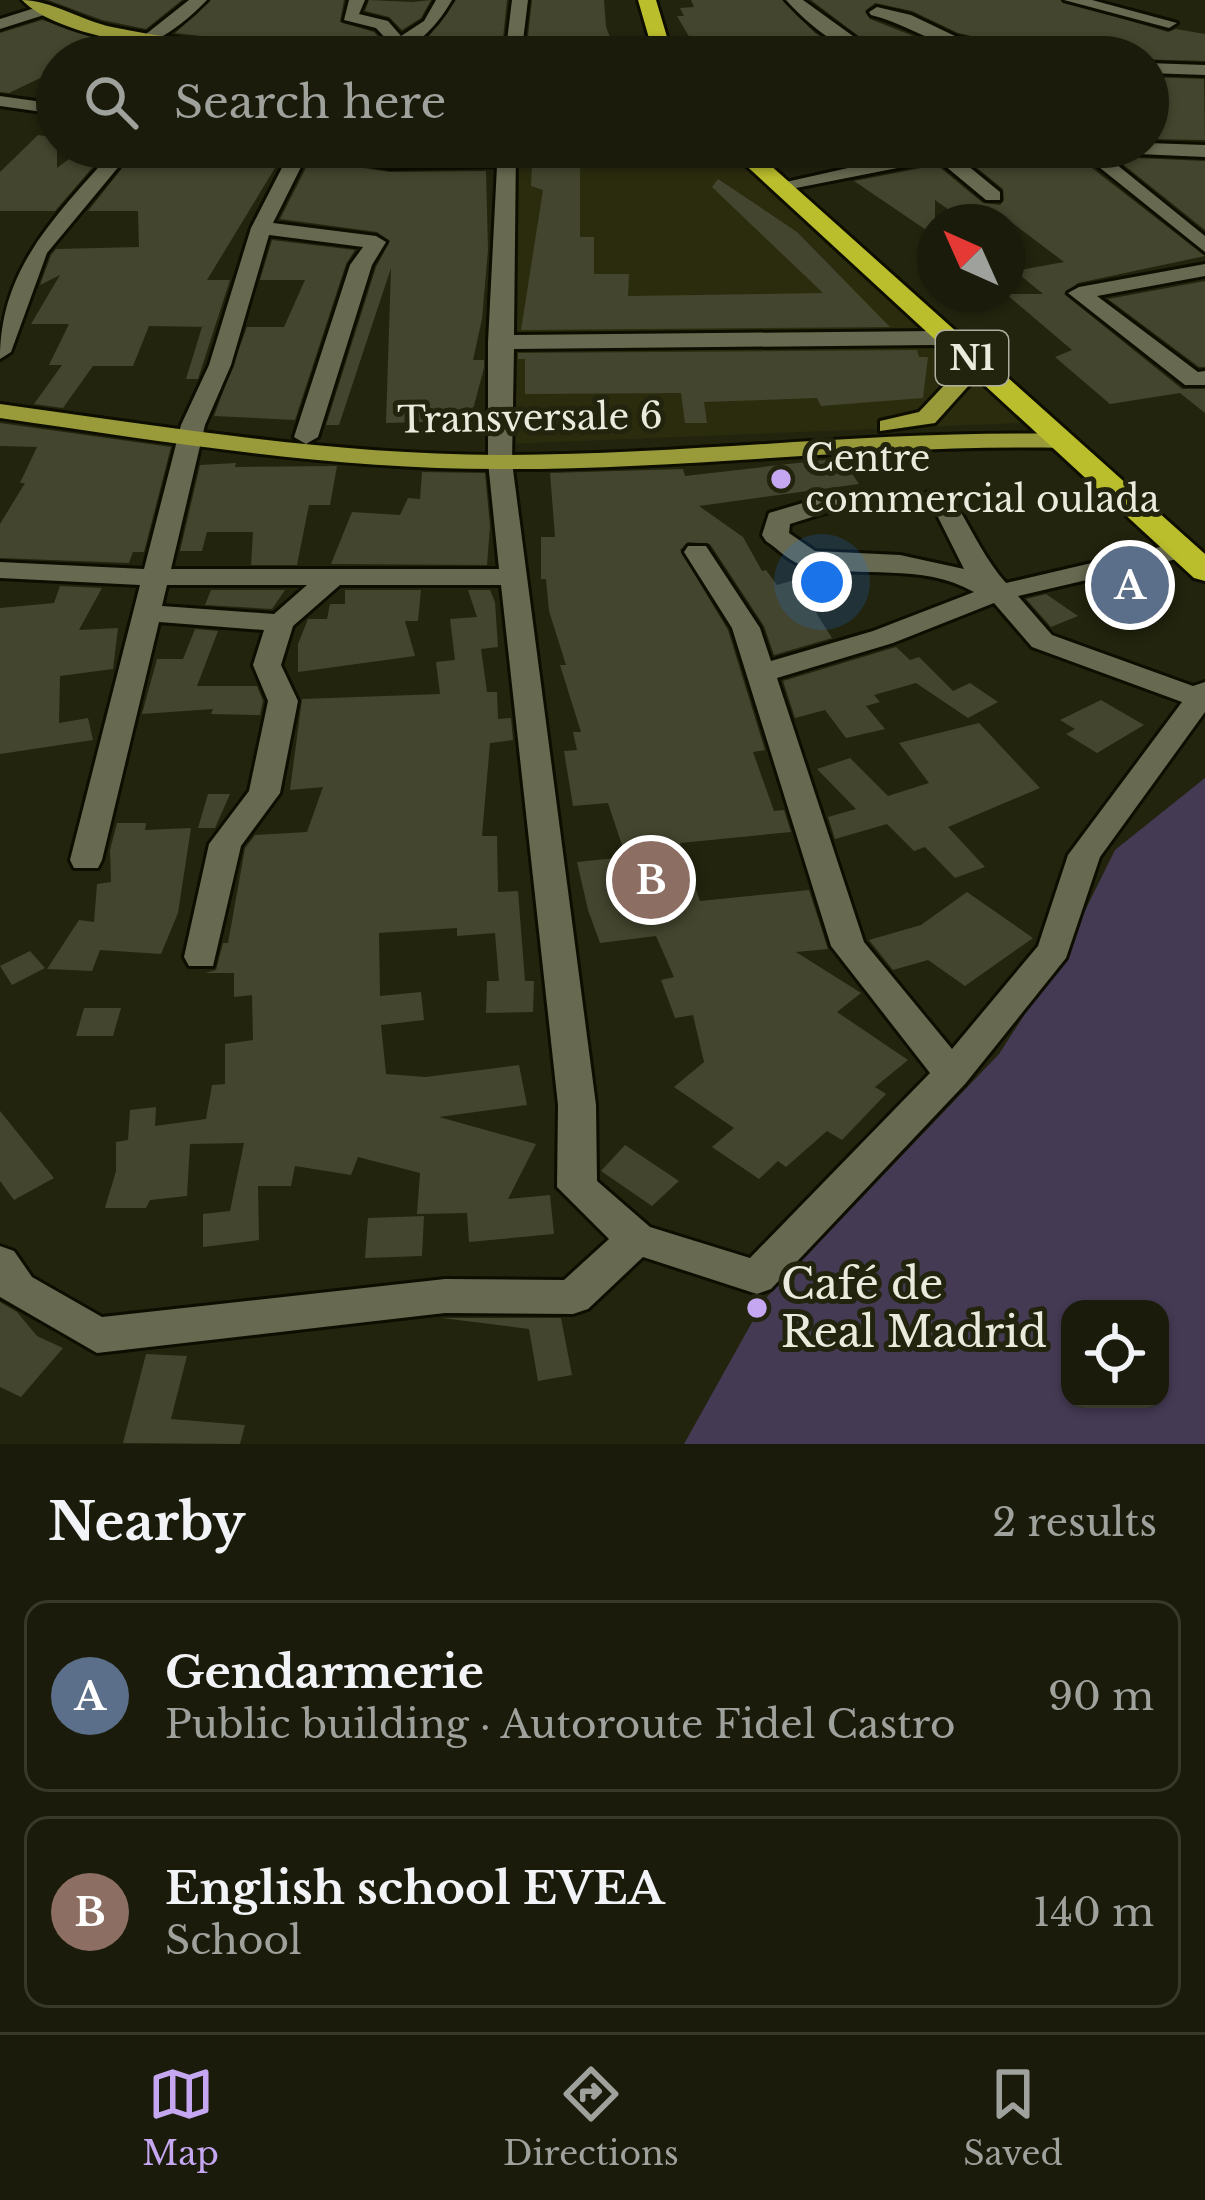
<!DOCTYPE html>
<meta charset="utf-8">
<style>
:root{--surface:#1a1b0a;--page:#272818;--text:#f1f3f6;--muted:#9fa19c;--line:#38392b;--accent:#c5a6f0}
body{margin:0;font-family:"Libre Baskerville",serif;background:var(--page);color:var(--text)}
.controls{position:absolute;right:36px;bottom:36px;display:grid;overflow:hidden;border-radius:24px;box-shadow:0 3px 9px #0004}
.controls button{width:108px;height:108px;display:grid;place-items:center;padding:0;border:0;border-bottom:3px solid var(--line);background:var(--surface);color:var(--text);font:60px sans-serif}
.compass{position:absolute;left:917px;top:204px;width:108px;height:108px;border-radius:50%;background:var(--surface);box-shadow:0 3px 9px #0004;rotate:315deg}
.you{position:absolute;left:822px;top:582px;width:42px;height:42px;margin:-30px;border:9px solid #fff;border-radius:50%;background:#1a73e8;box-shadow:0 0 0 18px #1a73e833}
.badge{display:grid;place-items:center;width:78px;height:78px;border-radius:50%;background:var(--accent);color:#fff;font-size:39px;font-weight:700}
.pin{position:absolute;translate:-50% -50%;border:6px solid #fff;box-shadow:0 3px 12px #0006}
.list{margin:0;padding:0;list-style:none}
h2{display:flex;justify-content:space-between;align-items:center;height:156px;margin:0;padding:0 48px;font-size:51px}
h2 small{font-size:39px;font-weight:400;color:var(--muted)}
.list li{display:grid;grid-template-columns:78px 1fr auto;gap:36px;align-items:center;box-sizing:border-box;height:192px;margin:0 24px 24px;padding:0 24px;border:3px solid var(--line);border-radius:24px}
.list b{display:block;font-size:45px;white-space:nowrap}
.list p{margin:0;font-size:39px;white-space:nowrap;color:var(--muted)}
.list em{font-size:39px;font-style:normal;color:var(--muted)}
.icon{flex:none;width:66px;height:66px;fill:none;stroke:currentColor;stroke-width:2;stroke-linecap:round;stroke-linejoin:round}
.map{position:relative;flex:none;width:1205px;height:1444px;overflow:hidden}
.search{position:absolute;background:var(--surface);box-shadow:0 3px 9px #0004;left:36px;right:36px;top:36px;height:132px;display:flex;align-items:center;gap:30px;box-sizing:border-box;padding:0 42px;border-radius:66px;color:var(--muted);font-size:45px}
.sheet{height:588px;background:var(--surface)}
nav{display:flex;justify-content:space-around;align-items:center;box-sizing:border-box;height:168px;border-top:3px solid var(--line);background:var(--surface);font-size:33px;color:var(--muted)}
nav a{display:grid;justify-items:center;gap:6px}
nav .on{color:var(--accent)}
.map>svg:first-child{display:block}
.built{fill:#2b2c0e}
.green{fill:#443a53;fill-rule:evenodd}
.building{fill:#44452e}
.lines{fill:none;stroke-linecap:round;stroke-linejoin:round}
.minor-casing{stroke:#0d0d00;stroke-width:6}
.major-casing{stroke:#0d0d00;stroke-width:6}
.highway-casing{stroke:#0d0d00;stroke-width:6}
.minor{fill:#676950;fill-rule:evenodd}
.major{fill:#999b3a;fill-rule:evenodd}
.highway{fill:#babd2c;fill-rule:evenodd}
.poi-dot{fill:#c5a6f0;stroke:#23240e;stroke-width:4.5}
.labels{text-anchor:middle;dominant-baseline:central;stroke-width:10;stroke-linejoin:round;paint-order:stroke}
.shield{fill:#23240e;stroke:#aeaf9f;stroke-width:3}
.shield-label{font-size:33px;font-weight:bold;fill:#eaebdd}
.street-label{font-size:36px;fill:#eaebdd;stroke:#23240e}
.poi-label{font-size:36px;fill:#eaebdd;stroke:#23240e;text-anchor:start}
.near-poi-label{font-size:42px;fill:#eaebdd;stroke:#23240e;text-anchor:start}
</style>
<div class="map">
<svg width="1205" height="1444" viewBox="0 0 1205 1444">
<rect width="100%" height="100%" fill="#23240e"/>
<path class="built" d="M 510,147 L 728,148 L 868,270 L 1021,423 L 506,444 Z"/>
<path class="green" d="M 1205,778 L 1205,1444 L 684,1444 L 765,1299 L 999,1054 L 1062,957 L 1115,850 ZM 1070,1309 L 1160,1309 L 1160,1399 L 1070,1399 Z"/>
<path class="building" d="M 48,0 L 182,0 L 146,29 L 102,20 Z
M 211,0 L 344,0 L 340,22 L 374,32 L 383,42 L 369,55 L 175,33 Z
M 369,0 L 412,2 L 431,0 L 421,18 L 402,30 L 389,17 L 365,11 Z
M 456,0 L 507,0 L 501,57 L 430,54 L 438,40 L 426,40 Z
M 532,0 L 604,0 L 606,27 L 618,57 L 526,54 Z
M 691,0 L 782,0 L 815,33 L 857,57 L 701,57 L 677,16 L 684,16 L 680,8 L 694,7 Z
M 811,0 L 1060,0 L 1168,32 L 1176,29 L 1205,34 L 1205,61 L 1064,57 L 958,33 L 912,11 L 875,3 L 865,11 L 870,19 L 941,47 L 990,57 L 886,57 Z
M 42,20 L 112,43 L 84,57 L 57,57 L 57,70 L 9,93 L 0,92 L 0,33 Z
M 1148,77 L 1204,79 L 1205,140 L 1148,139 Z
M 38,135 L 57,138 L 57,168 L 85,147 L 110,147 L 55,211 L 0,211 L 0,172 Z
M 139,147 L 279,147 L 284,153 L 207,280 L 230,280 L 198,379 L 186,379 L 202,327 L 209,327 L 149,326 L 133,366 L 93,366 L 63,408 L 34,404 L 62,365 L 49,365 L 69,324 L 31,324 L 60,275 L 40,285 L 51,255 L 56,249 L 139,247 L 138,211 L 88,211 Z
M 533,147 L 611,147 L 580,169 L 580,237 L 594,237 L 594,274 L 629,274 L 628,296 L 823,293 L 712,187 L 718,179 L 797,232 L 890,327 L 521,330 L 543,190 L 531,186 Z
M 802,147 L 921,147 L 828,168 Z
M 989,147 L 997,151 L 1048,150 L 1049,154 L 1070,151 L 1205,256 L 1078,283 L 1064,294 L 1182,389 L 1205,389 L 1205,413 L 1180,393 L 1110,404 L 1055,357 L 1072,350 L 1006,294 L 1043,294 L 1015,271 L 1064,262 L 1011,222 L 966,222 L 935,200 L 935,236 L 854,181 L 937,165 L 983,203 L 1000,205 L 1004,200 L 1003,189 L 965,158 Z
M 1114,157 L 1205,161 L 1205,230 Z
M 310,160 L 390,172 L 486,171 L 488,250 L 482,319 L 473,360 L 484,360 L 484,368 L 471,417 L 423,416 L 423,422 L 386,423 L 391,268 L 339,425 L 326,425 L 376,267 L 390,241 L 377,232 L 280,219 Z
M 272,240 L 355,250 L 346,264 L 295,420 L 214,416 L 247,327 L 284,327 L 305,280 L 260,280 Z
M 1205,281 L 1205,367 L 1199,367 L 1108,299 Z
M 917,350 L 919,357 L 928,357 L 923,398 L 821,406 L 817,398 L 704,402 L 707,423 L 685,423 L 681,393 L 525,394 L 525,359 L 518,359 L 518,353 Z
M 0,423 L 171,447 L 144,552 L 133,552 L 129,563 L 0,558 L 0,524 L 25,483 L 20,483 L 37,447 L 0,446 Z
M 841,458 L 859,484 L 699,506 L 743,537 L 762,571 L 766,570 L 777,585 L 805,577 L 824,595 L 808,600 L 832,638 L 774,655 L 764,626 L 710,544 L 688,542 L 680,550 L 728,630 L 765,750 L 753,752 L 774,811 L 784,810 L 791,832 L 680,843 L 700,901 L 809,890 L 828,949 L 796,952 L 861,993 L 837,1012 L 908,1060 L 875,1087 L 886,1094 L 842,1140 L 827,1131 L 786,1167 L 778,1161 L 759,1179 L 712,1147 L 734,1128 L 674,1087 L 704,1062 L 693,1015 L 675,1018 L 661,980 L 674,977 L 656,936 L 600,943 L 588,910 L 577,862 L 626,857 L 608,803 L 573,806 L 564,751 L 577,750 L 573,732 L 581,732 L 560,665 L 566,665 L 549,611 L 546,579 L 541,579 L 541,537 L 555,537 L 550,473 L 683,469 L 685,476 Z
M 236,463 L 235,467 L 337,466 L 330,505 L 309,505 L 297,565 L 251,565 L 253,532 L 207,532 L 202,551 L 180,551 L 200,465 Z
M 422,472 L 485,473 L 490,526 L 487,565 L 331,564 L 352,512 L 400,515 L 408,498 L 420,499 Z
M 1148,570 L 1166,584 L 1157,587 L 1169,596 L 1126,608 L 1095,583 Z
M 60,586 L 102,588 L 79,630 L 118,628 L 113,669 L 60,676 L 59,723 L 88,718 L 93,740 L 0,754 L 0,608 L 54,603 Z
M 211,590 L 285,590 L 272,609 L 205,605 Z
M 345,590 L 421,590 L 418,621 L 405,621 L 415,656 L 298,672 L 298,644 L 308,619 L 327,619 L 330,604 L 345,604 Z
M 468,590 L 490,590 L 495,602 L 498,647 L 481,649 L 487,692 L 497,692 L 498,719 L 511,718 L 513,740 L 490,743 L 482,836 L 497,836 L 498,892 L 518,891 L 525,981 L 534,981 L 533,1012 L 486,1013 L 487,981 L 499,981 L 495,933 L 457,936 L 457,928 L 379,933 L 380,996 L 421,992 L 424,1020 L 381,1025 L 386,1074 L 426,1077 L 519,1065 L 527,1105 L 439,1117 L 536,1144 L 508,1199 L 550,1195 L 554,1234 L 469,1242 L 467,1213 L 417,1214 L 420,1173 L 358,1157 L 351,1175 L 295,1166 L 291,1186 L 258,1186 L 259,1240 L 203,1247 L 203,1214 L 230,1211 L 244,1143 L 190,1144 L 187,1196 L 150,1200 L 146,1208 L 105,1208 L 116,1171 L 116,1142 L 128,1140 L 130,1110 L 156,1107 L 155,1126 L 206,1119 L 212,1085 L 225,1084 L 225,1044 L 253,1040 L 252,995 L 234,997 L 234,973 L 205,973 L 216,970 L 223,943 L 228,943 L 245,848 L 255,835 L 307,832 L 323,787 L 290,790 L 302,699 L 440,694 L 436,662 L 455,660 L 450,619 L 477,617 Z
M 1046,594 L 1078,616 L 1051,627 L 1026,599 Z
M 195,629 L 218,631 L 197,686 L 257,686 L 263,701 L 260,715 L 211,714 L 213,709 L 142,714 L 157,659 L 183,659 Z
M 896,647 L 910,660 L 919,657 L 953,691 L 970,683 L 998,702 L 968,718 L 916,683 L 874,695 L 880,702 L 866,706 L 885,729 L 846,738 L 825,710 L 795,718 L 783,681 Z
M 1101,700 L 1144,725 L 1097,753 L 1066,734 L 1075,729 L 1060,720 Z
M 979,723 L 1040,788 L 948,827 L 985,867 L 955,878 L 925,847 L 914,851 L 887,824 L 835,839 L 828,817 L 856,809 L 817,769 L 850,758 L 888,796 L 929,783 L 899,743 Z
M 208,794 L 230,794 L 215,828 L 198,828 Z
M 117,823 L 146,823 L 145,830 L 191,828 L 178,913 L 161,954 L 100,950 L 92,971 L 47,969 L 79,920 L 94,922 L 97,884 L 111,882 L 110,850 Z
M 967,892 L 1033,938 L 965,986 L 928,960 L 893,970 L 869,940 L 921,925 Z
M 30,951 L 45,968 L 12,985 L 0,966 Z
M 84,1008 L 121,1008 L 113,1036 L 76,1036 Z
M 0,1111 L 54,1178 L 14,1200 L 0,1181 Z
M 625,1145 L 679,1181 L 652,1206 L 601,1171 Z
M 424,1216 L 422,1256 L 365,1258 L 368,1218 Z
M 0,1302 L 17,1312 L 37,1336 L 63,1348 L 21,1397 L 0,1387 Z
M 442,1318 L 561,1318 L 572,1375 L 538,1381 L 529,1329 Z
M 146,1354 L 187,1356 L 171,1419 L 245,1425 L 240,1444 L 123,1443 Z"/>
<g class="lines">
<defs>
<path id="minor" d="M 189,0 L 207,0 C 174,34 137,57 90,57 L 146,34 Z
M 349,0 L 365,0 L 359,14 L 388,21 L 401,36 L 424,21 L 436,0 L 452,0 C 435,30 408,57 372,57 L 390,43 L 376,28 L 344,20 Z
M 512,0 L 528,0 L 521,57 L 505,57 Z
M 786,0 L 803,0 L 882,57 C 846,57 810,26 786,0 Z
M 1064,0 L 1092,0 L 1177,23 L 1169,28 Z
M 38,7 L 44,9 L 44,15 L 0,29 L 0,19 Z
M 877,7 L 911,15 L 957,37 L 1060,57 C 1025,57 989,54 953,46 C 925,39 900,22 871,15 L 869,12 Z
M 1148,63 L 1205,65 L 1205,75 L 1148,73 Z
M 0,96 L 57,104 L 57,114 L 0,106 Z
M 1148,143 L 1205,145 L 1205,157 L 1117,153 L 1108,147 L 1148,147 Z
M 116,147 L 135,147 L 47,253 L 11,352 L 0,359 C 0,265 59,214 116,147 Z
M 283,147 L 329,147 L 390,156 L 497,154 L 498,147 L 516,147 L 514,335 L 933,331 L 969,344 L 958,351 L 933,345 L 514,349 L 512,462 L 596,1105 L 597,1181 L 650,1227 L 750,1258 L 930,1073 L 831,946 L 732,628 L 684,552 L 688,546 L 706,546 L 760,628 L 771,661 L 873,631 L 974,592 C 921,562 861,579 805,566 C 791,563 778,549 766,541 L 762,535 L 769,513 L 823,497 L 948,492 C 969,522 981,555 1006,583 L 1181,542 L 1194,550 L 1190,556 L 1018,596 L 1052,635 L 1193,686 L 1205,682 L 1205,712 L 1100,857 L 1066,958 L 965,1084 L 771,1289 L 757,1294 L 643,1257 L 588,1309 L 573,1314 L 445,1313 L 97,1353 L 0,1297 L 0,1246 L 14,1251 L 32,1277 L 102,1317 L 445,1279 L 564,1280 L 609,1239 L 557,1187 L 558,1105 L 501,585 L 340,585 L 293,626 L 281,665 L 298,701 L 280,793 L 241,846 L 213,966 L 189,966 L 184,957 L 209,844 L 249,791 L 268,701 L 253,665 L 264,630 L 159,622 L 102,860 L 98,868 L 74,868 L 70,860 L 140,585 L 0,578 L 0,562 L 144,569 L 181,425 L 209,365 L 251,228 L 290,152 ZM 307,155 L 390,168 L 497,166 L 488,342 L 488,462 L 499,569 L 171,569 L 205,425 L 231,365 L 269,235 L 363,247 L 350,265 L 294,437 L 306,444 L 318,437 L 372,265 L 386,242 L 376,236 L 273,223 ZM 932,505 L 964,569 L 900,555 L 815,551 L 789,533 L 790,524 L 825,513 ZM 167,585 L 307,585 L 274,614 L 162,606 ZM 994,603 L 1032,647 L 1182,702 L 1068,855 L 1038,946 L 952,1049 L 864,942 L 777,678 L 893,643 Z
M 941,147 L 983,147 L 956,156 L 1000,192 L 1000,200 L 986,200 L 938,160 L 796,188 L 786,182 Z
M 1074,147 L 1095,147 L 1205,236 L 1205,252 Z
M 1205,264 L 1205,276 L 1097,296 L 1198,372 L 1205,371 L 1205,385 L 1185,385 L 1068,293 L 1079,287 Z"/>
<path id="major" d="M 22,0 C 51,0 82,21 112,27 C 174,40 238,45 301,52 L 309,57 C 241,57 69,49 22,0 Z
M 978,356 L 989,363 L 935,423 L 880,431 L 880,421 L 919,412 L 970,358 Z
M 0,404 C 165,427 331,454 498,455 C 687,455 874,430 1063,434 L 1075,441 L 1063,448 C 874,444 687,470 498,469 C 331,469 165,442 0,418 Z"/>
<path id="highway" d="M 638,0 L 656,0 L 670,47 L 678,57 L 657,57 L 653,52 Z
M 726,147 L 750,147 L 1205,554 L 1205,581 L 1194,578 Z"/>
</defs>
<use href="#minor" class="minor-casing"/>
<use href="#major" class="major-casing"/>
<use href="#highway" class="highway-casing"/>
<use href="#minor" class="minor"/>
<use href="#major" class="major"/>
<use href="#highway" class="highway"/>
</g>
<g class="poi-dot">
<circle cx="781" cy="479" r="12"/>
<circle cx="757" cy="1308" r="12"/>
</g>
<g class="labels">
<rect class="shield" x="936" y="331" width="72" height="54" rx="9"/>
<g class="shield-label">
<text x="972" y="358">N1</text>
</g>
<g class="street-label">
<text transform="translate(530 418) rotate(-1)">Transversale 6</text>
</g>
<g class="poi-label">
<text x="805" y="458">Centre<tspan x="805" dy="41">commercial oulada</tspan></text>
</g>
<g class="near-poi-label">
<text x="781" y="1284">Café de<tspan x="781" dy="48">Real Madrid</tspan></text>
</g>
</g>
</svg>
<div class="controls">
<button><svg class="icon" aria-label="locate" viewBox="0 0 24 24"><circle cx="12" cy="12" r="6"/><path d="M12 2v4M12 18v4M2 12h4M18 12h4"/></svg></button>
</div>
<svg class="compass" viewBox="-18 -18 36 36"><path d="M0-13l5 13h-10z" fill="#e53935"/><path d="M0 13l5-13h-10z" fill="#9fa19c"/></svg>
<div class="you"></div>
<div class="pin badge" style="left:1130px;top:585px;background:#5c6f8a">A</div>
<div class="pin badge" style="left:651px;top:880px;background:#8d6e63">B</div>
<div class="search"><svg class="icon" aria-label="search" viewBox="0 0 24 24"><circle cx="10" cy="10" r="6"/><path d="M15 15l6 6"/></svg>Search here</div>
</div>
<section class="sheet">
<h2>Nearby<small>2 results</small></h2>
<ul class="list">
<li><span class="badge" style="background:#5c6f8a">A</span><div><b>Gendarmerie</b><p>Public building · Autoroute Fidel Castro</p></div><em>90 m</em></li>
<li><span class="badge" style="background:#8d6e63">B</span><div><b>English school EVEA</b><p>School</p></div><em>140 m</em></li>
</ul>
</section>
<nav>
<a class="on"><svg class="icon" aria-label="map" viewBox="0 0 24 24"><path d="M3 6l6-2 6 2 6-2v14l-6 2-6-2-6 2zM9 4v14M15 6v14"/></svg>Map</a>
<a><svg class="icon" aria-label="directions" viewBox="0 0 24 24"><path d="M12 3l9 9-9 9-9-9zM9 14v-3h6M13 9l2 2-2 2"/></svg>Directions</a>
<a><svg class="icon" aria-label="saved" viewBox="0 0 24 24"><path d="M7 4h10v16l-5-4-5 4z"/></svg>Saved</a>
</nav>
